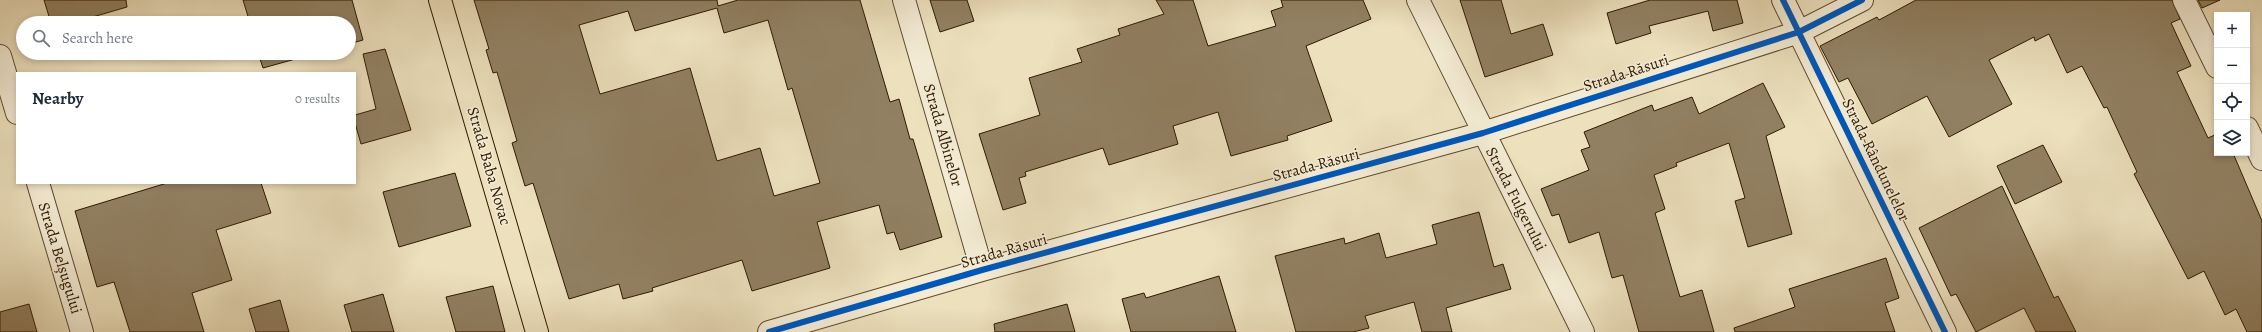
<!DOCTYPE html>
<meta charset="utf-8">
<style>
:root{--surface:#fff;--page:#f6f6f7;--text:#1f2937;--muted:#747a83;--line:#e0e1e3}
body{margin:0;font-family:Alegreya,serif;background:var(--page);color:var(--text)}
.controls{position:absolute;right:12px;top:12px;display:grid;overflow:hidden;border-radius:0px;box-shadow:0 2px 6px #0003}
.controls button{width:36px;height:36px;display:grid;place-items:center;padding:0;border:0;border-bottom:1px solid var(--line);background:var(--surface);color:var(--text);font:20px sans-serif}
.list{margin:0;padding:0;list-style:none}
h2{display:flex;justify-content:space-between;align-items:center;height:52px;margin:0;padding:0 16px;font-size:17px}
h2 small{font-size:13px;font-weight:400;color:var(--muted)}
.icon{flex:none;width:22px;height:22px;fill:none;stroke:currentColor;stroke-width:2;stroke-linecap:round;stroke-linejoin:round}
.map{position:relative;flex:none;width:2262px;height:332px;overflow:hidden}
.search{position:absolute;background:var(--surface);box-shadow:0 2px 6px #0003;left:16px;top:16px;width:340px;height:44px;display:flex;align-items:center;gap:10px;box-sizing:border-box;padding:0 14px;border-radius:22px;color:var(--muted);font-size:15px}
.panel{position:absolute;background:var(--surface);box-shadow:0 2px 6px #0003;left:16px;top:72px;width:340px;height:112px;border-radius:0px}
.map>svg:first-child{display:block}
.building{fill:#918062;stroke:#2e1900;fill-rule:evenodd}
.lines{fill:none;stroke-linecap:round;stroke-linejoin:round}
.minor-casing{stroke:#5e4b2f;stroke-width:24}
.major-casing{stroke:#2e1900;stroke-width:24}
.minor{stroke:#f3ebd4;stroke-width:22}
.major{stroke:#ece0bd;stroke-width:22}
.cycleway-casing{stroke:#f3ebd4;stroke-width:8}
.cycleway{stroke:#0057b8;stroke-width:6}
.labels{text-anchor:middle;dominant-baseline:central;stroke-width:3;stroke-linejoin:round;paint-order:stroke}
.street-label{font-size:16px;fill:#2e1900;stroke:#f3ebd4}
</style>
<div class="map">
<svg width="2262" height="332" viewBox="0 0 2262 332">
<rect width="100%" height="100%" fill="#ece0bd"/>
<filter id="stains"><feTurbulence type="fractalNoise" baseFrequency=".005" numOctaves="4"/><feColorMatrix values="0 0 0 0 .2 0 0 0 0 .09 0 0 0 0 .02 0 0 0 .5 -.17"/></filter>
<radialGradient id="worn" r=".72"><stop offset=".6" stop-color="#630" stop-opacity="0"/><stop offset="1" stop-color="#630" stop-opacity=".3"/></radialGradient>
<path class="building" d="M 44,0 L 126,0 L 127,7 L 72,23 L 51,23 Z
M 243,0 L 352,0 L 363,40 L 349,44 L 349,23 L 250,23 Z
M 474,0 L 717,0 L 718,6 L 738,0 L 860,0 L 890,102 L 899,99 L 910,139 L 913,139 L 922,169 L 942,237 L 900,250 L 894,232 L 887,234 L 879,205 L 817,222 L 830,268 L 752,291 L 742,260 L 652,288 L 653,291 L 623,299 L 619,284 L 569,299 L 533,183 L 525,186 L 512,143 L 517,141 L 497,72 L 493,73 L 486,50 L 489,49 ZM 717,8 L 724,33 L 768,20 L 788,90 L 792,88 L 820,183 L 774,196 L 760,148 L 717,161 L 690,68 L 600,94 L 579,25 L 628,11 L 635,31 Z
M 930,0 L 967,0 L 974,21 L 940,32 Z
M 1156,0 L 1193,0 L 1208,46 L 1276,26 L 1271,11 L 1283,7 L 1281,0 L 1363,0 L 1371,19 L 1306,46 L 1332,121 L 1287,136 L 1288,140 L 1231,156 L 1218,112 L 1173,126 L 1178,144 L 1109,165 L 1103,148 L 1025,172 L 1026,176 L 1019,178 L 1026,203 L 1003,210 L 979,134 L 1040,115 L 1029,78 L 1082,62 L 1077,49 L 1120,35 L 1118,29 L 1164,14 Z
M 1460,0 L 1501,0 L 1511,34 L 1543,24 L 1553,55 L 1485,77 Z
M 1650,0 L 1737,0 L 1743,23 L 1713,31 L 1708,11 L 1649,26 L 1651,33 L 1616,44 L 1607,13 Z
M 1916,0 L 2172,0 L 2180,19 L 2171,23 L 2172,25 L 2191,66 L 2177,72 L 2208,138 L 2217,134 L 2217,153 L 2233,153 L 2262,221 L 2262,332 L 2247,332 L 2236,309 L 2225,315 L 2204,271 L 2188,279 L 2134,174 L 2137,172 L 2107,107 L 2104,108 L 2082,66 L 2067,73 L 2049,34 L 2035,41 L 2034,37 L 1989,60 L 2012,104 L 1949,137 L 1927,96 L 1872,124 L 1848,78 L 1839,82 L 1820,46 L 1877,17 L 1879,20 Z
M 2198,0 L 2220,0 L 2202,8 Z
M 385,49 L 411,130 L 361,144 L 355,123 L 355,115 L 376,109 L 363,54 Z
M 258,53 L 317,53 L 263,68 Z
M 1763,83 L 1785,127 L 1766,136 L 1792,234 L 1748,247 L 1735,201 L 1745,198 L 1729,143 L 1676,163 L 1677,166 L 1654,175 L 1665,209 L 1655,213 L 1680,297 L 1702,290 L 1714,332 L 1639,332 L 1623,275 L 1612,278 L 1599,232 L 1569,243 L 1559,214 L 1552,216 L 1541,189 L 1589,170 L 1581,150 L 1590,147 L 1584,132 L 1652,105 L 1654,111 L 1692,97 L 1699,114 Z
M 2043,145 L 2062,182 L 2015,204 L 1997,166 Z
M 455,173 L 471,226 L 399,247 L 383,192 Z
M 167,183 L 261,183 L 271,213 L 216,230 L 232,280 L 192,293 L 204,332 L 130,332 L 114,282 L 97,287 L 75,211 Z
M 2002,186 L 2054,298 L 2058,296 L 2076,332 L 2036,332 L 2024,308 L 1976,332 L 1956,294 L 1951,296 L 1919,228 Z
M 1479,212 L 1494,267 L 1503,264 L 1511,289 L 1446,308 L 1452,332 L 1422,332 L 1414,302 L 1365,316 L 1369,328 L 1353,332 L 1296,332 L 1275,256 L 1344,238 L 1345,244 L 1379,233 L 1386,258 L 1437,244 L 1432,225 Z
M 1886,258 L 1899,298 L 1885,303 L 1895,332 L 1735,332 L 1734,328 L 1795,307 L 1789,289 Z
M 1219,276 L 1236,332 L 1131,332 L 1122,299 L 1144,293 L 1146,298 Z
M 493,286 L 505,332 L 456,332 L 446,297 Z
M 383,294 L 394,332 L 352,332 L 344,305 Z
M 280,300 L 289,332 L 256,332 L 249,309 Z
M 29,304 L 37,332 L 0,332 L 0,312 Z
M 1067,304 L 1075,332 L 995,332 L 994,324 Z"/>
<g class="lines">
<defs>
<path id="minor" d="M 904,0 L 982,270
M 1418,0 L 1583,332
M 1783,0 L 1945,332
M 2184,0 L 2217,67
M 0,56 L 17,113
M 2247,128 L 2262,159
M 38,183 L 82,332
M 769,332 L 982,270 L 1483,133 L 1799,32 L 1862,0"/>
<path id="major" d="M 440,0 L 537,332"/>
</defs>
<use href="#minor" class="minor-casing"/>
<use href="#major" class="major-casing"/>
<use href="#minor" class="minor"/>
<use href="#major" class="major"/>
<defs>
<path id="cycleway" d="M 1783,0 L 1945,332
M 769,332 L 982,270 L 1483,133 L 1799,32 L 1862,0"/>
</defs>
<use href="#cycleway" class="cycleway-casing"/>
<use href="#cycleway" class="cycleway"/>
</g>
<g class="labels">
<g class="street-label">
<text transform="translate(1626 73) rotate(-18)">Strada Răsuri</text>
<text transform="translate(943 135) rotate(74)">Strada Albinelor</text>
<text transform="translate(1876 160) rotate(64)">Strada Rândunelelor</text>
<text transform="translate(1316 165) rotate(-15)">Strada Răsuri</text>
<text transform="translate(489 166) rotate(74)">Strada Baba Novac</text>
<text transform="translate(1516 199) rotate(63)">Strada Fulgerului</text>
<text transform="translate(1004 251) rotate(-16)">Strada Răsuri</text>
<text transform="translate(60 258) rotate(73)">Strada Belșugului</text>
</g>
</g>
<rect width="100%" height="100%" filter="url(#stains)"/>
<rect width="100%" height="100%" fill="url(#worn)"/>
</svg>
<div class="controls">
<button>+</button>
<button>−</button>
<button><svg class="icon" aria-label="locate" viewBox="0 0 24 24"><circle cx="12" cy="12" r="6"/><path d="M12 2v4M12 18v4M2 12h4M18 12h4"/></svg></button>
<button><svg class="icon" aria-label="layers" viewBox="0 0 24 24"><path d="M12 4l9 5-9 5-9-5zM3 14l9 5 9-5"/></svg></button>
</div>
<div class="search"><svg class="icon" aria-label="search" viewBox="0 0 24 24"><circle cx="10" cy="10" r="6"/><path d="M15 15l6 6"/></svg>Search here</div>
<section class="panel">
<h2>Nearby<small>0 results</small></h2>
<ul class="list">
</ul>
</section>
</div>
